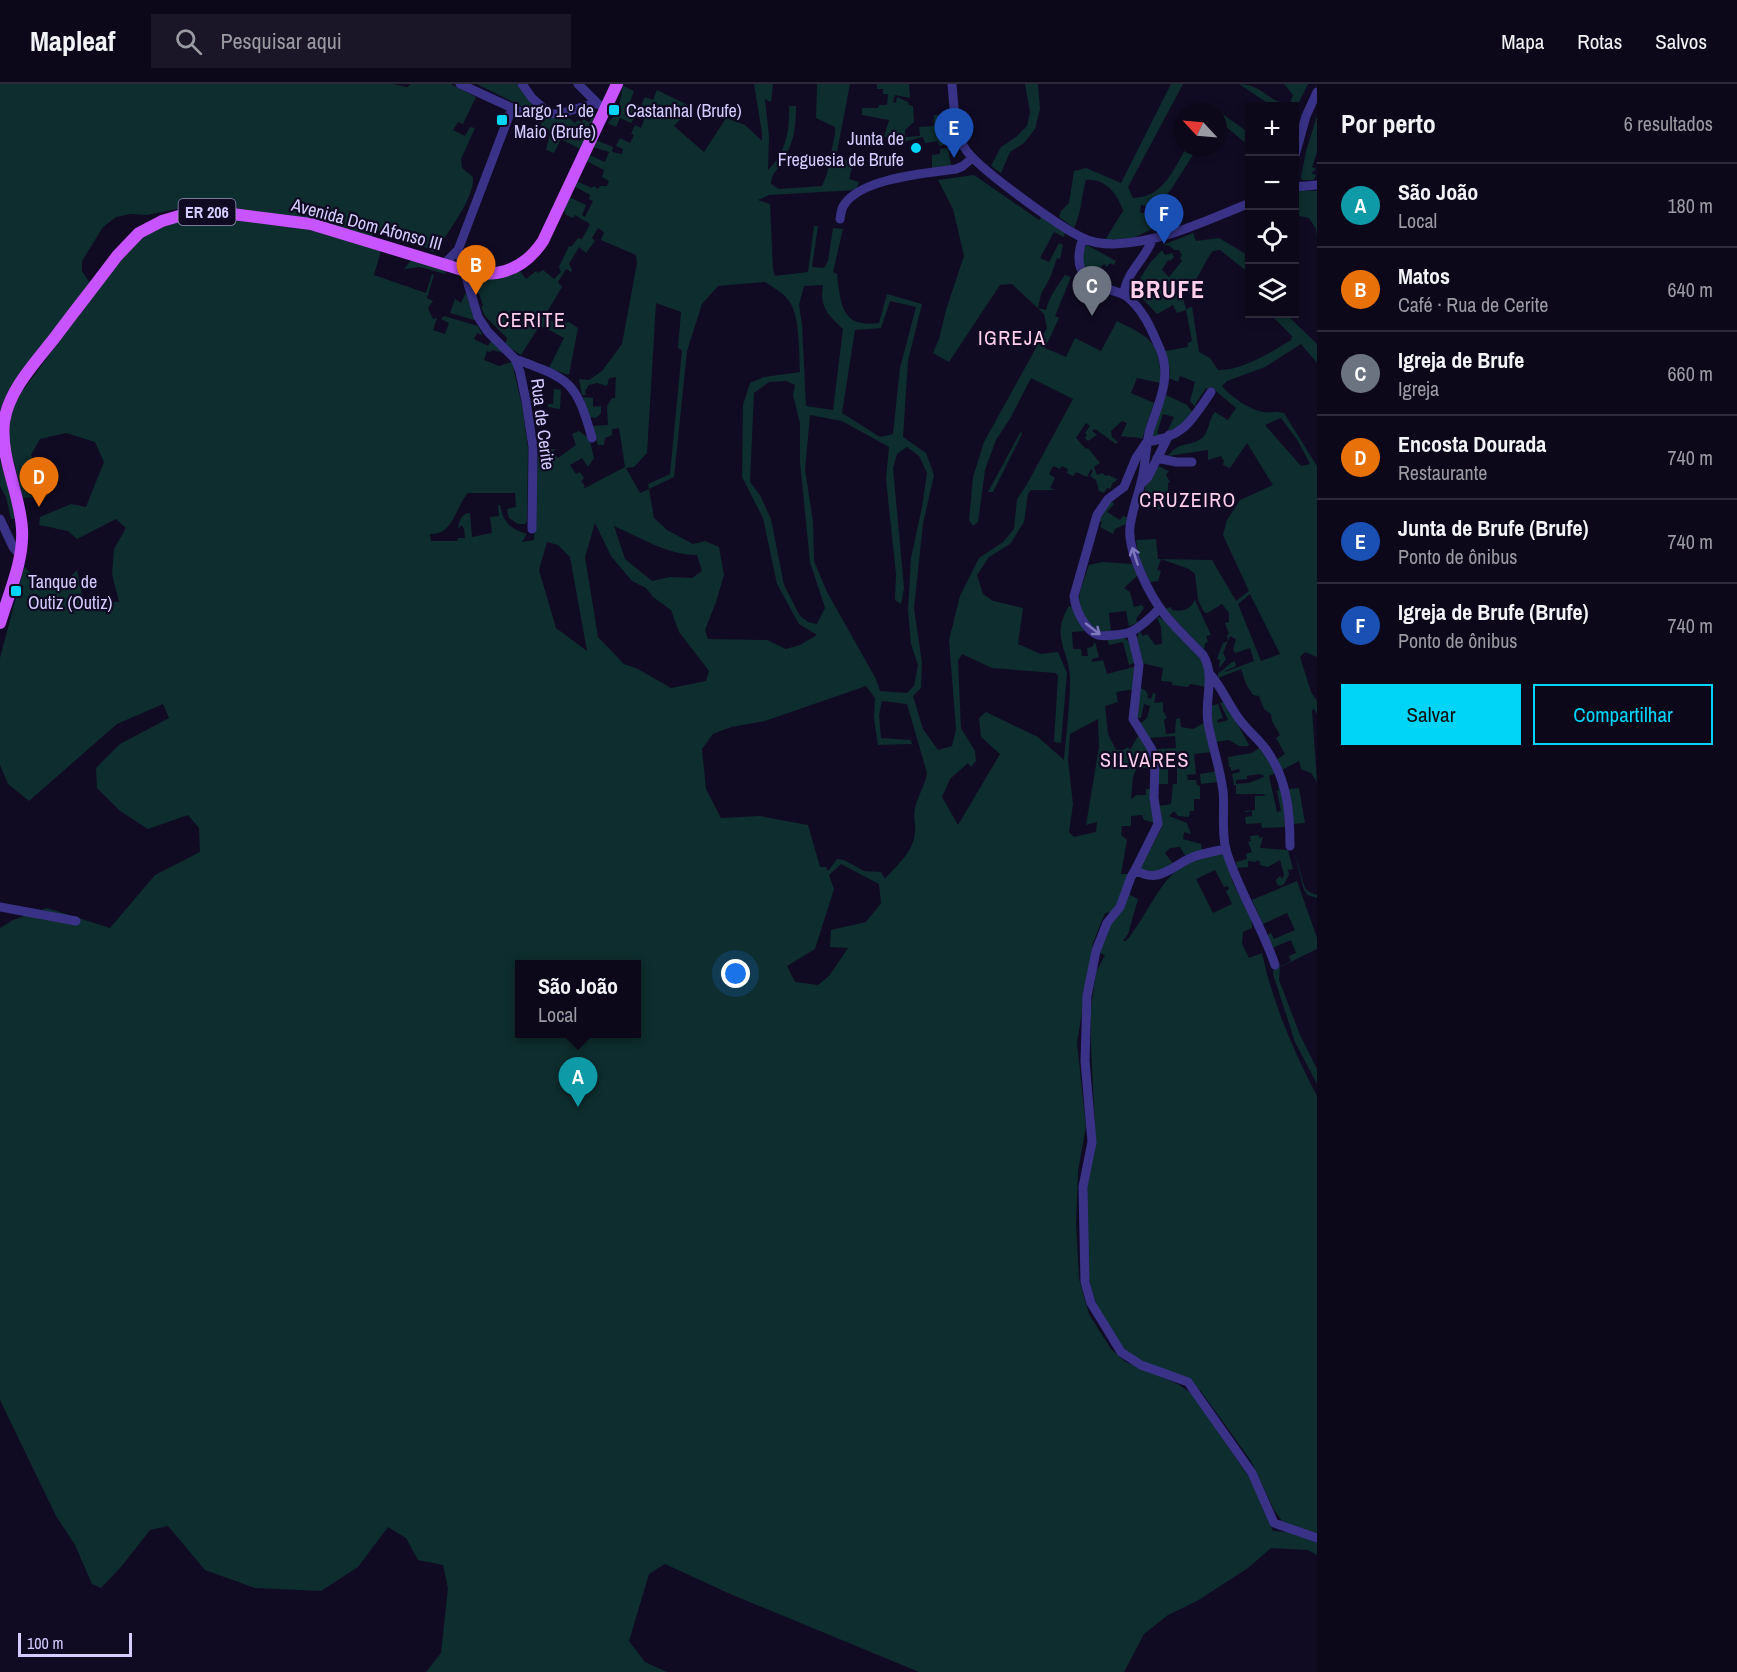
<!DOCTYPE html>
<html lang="pt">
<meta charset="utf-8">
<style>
:root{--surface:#0c081a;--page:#1a1627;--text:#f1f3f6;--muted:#9a9aa2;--line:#2c2939;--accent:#00d5f8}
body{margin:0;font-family:"Archivo Narrow",sans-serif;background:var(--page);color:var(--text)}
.controls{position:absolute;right:18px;top:18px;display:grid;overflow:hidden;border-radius:0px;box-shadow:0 3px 9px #0003}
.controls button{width:54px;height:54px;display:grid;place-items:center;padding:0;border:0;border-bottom:2px solid var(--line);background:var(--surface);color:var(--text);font:30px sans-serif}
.compass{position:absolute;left:1173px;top:18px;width:54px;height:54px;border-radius:50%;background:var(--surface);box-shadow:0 3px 9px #0003;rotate:296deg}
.scale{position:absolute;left:18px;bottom:15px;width:114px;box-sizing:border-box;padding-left:6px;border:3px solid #d5cdff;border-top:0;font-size:16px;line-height:21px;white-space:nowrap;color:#d5cdff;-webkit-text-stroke:4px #100b23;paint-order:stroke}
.you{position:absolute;left:736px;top:890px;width:21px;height:21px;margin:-15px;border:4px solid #fff;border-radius:50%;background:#1a73e8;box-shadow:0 0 0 9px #1a73e833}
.badge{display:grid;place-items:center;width:39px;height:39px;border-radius:50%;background:var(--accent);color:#fff;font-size:20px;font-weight:700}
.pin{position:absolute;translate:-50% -50px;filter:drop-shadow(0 2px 3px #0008)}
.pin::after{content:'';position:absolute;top:32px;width:21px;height:18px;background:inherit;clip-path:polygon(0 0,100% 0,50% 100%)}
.popup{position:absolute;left:515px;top:876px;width:126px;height:78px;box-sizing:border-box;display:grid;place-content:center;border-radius:0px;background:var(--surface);filter:drop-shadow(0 2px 4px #0005);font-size:20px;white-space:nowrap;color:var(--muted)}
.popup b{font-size:22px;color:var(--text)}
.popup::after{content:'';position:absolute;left:50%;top:100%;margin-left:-12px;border:12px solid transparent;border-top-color:var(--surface)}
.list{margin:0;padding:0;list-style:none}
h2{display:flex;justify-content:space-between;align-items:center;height:78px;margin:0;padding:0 24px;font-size:26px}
h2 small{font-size:20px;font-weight:400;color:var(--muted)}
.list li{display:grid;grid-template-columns:39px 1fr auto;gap:18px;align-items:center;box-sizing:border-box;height:84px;padding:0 24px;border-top:2px solid var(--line)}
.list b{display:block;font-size:22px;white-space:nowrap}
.list p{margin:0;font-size:20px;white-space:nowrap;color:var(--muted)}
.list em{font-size:20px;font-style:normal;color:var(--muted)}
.actions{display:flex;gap:12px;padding:18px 24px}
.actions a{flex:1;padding:14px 0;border:2px solid var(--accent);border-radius:0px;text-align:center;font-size:21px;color:var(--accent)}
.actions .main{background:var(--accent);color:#111}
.icon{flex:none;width:33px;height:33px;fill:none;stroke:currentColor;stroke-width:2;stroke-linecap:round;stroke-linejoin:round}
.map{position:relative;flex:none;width:1317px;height:1588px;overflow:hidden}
header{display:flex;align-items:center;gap:36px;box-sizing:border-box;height:84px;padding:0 30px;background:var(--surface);border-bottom:2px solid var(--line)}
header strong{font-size:28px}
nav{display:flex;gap:33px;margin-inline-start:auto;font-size:21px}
.search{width:420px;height:54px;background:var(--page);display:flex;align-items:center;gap:15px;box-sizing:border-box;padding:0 21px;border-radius:0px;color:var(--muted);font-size:22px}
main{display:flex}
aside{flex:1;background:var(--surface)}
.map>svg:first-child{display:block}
.green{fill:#0e2d2e;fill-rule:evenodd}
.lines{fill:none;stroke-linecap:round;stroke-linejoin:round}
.minor{stroke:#393287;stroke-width:9}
.major{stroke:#c754ff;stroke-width:12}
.oneway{stroke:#7f78bd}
.poi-dot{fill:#00d5f8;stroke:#100b23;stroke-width:2}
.labels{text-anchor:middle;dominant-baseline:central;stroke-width:4.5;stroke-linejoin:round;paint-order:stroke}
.shield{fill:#100b23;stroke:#9a93bd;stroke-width:1.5}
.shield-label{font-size:16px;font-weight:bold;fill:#d5cdff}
.poi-label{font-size:18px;fill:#d5cdff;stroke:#100b23;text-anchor:start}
.street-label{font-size:18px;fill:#d5cdff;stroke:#100b23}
.neighbourhood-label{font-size:20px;letter-spacing:1.5px;fill:#ffcfec;stroke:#100b23}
.district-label{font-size:24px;font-weight:bold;letter-spacing:1.5px;fill:#ffcfec;stroke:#100b23}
</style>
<header>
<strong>Mapleaf</strong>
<div class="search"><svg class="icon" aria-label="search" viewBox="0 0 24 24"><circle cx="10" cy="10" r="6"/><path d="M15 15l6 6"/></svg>Pesquisar aqui</div>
<nav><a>Mapa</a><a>Rotas</a><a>Salvos</a></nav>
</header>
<main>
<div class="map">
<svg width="1317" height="1588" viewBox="0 0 1317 1588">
<rect width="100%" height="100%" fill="#100b23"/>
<path class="green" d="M 0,0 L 392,0 L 407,3 L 411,0 L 451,0 L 476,13 L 463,40 L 458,38 L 453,46 L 465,52 L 470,43 L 475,44 L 461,75 L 462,84 L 473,93 C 475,113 448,147 438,165 L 433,168 L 419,160 L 375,146 L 371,154 L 276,130 L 202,123 L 182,124 L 147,131 L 131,130 L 116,133 L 103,143 L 82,177 L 82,187 L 90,199 L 9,306 L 0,326 Z
M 477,0 L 517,0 L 534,23 L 525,24 Z
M 754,0 L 773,0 L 771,18 L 765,15 L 769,52 L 768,86 C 786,69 790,46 789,22 L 796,22 C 796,42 794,58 784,75 C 779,85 771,89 771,100 L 779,105 L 822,102 L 827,90 L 835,49 L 835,43 L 816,34 L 817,0 L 850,0 L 836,73 L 869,82 L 853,80 L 849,95 L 859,98 L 856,106 L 769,111 L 758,116 L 770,120 L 773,185 L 775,192 L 808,188 L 814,142 L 818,142 L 812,183 L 824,184 L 828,177 L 833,144 L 843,145 L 833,188 L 837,190 C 841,221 841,244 879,239 L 887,210 L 922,220 L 908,277 L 903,353 L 926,369 L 934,391 L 923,440 L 914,524 L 922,579 L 921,604 L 913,612 L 923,645 L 938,666 L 952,662 L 956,645 L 949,556 L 960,512 L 979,474 L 1003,458 L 1014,445 L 1017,415 L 1026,402 L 1073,315 L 1031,294 L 1011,333 L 996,356 L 985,386 L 978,438 L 973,442 L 969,436 L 973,393 L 984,358 L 1047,244 L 1044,230 L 1012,200 L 1000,201 L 949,278 L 933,269 L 939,255 L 946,226 L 964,172 L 953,125 L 938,96 L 974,91 L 1039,136 L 1042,132 L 1065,149 L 1064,153 L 1054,148 L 1040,174 L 1049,178 L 1059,159 L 1063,161 L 1060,175 L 1057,174 L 1050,194 L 1041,210 L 1038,224 L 1046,226 C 1050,211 1057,203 1065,191 L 1071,193 L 1055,232 L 1059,234 L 1045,264 L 1066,273 L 1075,254 L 1101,267 L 1117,237 C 1153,255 1159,257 1161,299 L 1137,294 L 1131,309 L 1154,319 L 1142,355 C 1136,352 1128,354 1121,352 L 1127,339 L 1122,337 L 1111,347 L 1112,353 L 1118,358 L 1116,360 L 1095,345 L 1092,347 L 1097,351 L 1088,357 L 1085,354 L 1087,351 L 1085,349 L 1090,342 L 1086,339 L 1076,354 L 1086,365 L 1088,364 L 1100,379 L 1094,383 L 1097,391 L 1102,389 L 1106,392 L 1108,391 L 1117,395 L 1115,398 L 1113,398 L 1110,405 L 1107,404 L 1104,409 L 1099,407 L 1096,396 L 1090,392 L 1093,387 L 1091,385 L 1087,393 L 1076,388 L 1073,392 L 1067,389 L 1068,385 L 1062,382 L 1060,385 L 1053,382 L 1049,390 L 1055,394 L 1050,404 L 1055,406 L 1031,406 L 1028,410 L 1024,438 L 1010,460 L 989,473 L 977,491 L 983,510 L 993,517 L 1023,524 L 1018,560 L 1041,570 L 1058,568 L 1067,589 L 1061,659 L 1054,658 L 1058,592 L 1056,589 L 992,584 L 962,570 L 958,577 L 961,644 L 975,667 L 976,677 L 971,683 L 968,679 L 950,695 L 942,713 L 958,741 L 1000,670 L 981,653 L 979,634 L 986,628 L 1038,653 L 1064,676 C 1066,650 1070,623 1070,598 C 1071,566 1049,555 1069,522 L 1073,524 L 1085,547 L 1072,548 L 1073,565 L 1081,565 L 1082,572 L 1088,572 L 1087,564 L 1092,563 L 1095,558 L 1099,573 L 1092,575 L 1092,578 L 1103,576 L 1107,590 L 1137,582 L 1135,605 L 1116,608 L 1118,618 L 1105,622 L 1108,650 L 1116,666 L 1123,666 L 1128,663 L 1130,666 L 1138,652 C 1147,662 1152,671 1152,685 L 1137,683 L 1133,693 L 1131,715 L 1137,711 L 1146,711 L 1146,705 L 1151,705 L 1154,739 L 1144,736 L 1142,731 L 1131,732 L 1131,742 L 1122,742 L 1121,751 L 1127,756 L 1121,790 L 1129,790 L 1114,828 L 1105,829 L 1093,859 L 1077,959 L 1086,1042 L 1078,1087 L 1076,1140 L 1079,1195 L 1089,1230 L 1111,1265 L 1126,1278 L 1178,1300 L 1192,1310 L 1253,1399 L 1273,1447 L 1293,1448 L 1317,1459 L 1317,1471 L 1308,1466 L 1271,1464 L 1248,1484 L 1197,1517 L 1168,1531 L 1144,1550 L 1124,1588 L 919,1588 L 728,1509 L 665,1480 L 649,1490 L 629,1557 L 645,1578 L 667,1588 L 426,1588 L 441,1569 L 448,1504 L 443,1481 L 418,1476 L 406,1454 L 388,1443 L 358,1483 L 321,1507 L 255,1504 L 205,1486 L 168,1442 L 150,1446 L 121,1483 L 101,1504 L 92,1500 L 75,1461 L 56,1432 L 0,1316 L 0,844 L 13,836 L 47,824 L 110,844 L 155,791 L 200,768 L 199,744 L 188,731 L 148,745 L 120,727 L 97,704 L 96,684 L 120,660 L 169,634 L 163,620 L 117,640 L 29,717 L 8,700 L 0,681 L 0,574 L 24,483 L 35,493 L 60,503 L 77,486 L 83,516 L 119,518 L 112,490 L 114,465 L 126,444 L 116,435 L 77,455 L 68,447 L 39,441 L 40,433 L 71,420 L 86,423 L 104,378 L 95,358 L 66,349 L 40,355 L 31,371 L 40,404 L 34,413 L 23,414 L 6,348 L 15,317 L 127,166 L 153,145 L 185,133 L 272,138 L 325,149 L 381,167 L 374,191 L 426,209 L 432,190 L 434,191 L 427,214 L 433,217 L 428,224 L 433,235 L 437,234 L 433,246 L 445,250 L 449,239 L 441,235 L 444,232 L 478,242 L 482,250 L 482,251 L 477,249 L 474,255 L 488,262 L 492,255 L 507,270 L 492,266 L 491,268 L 487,267 L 484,276 L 499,282 L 512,278 L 523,327 L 528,364 L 527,437 L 525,440 L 518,440 L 509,434 L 507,425 L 516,423 L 515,409 L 468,409 C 455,423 454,451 430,450 L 431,457 L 457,457 L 458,454 L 465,454 L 464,445 L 462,441 L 458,445 C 459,438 461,429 470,429 L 472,453 L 492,449 L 490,433 L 499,432 L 498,421 L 500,421 C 503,438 510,445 527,450 L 522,458 L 534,456 L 538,369 L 543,369 L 545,372 L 551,373 L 551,368 L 546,367 L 547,365 L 556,365 L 552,368 L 558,374 L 576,361 L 572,350 L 579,347 L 589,354 L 594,374 L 588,383 L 582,374 L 570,381 L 576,390 L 580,388 L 584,394 L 581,397 L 585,402 L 583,405 L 625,383 L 619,344 L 612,345 L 612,351 L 605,354 L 604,361 L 598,361 L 592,342 L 608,341 L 607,322 L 612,314 L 615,314 L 616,293 L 609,294 L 607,302 L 597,299 L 589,301 L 585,307 L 586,311 L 582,311 L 579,295 L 589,296 L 602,287 L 622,260 L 637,179 L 636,171 L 601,156 L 604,148 L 598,144 L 592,154 L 595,157 L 586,169 L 579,163 L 569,180 L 572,186 L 571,188 L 566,185 L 558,198 L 562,203 L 544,233 L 558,240 L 569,238 L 578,244 L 569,291 L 549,284 L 564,254 L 540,241 L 521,271 L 505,261 L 507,254 L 485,232 L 481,223 L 483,222 L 479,209 L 473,210 L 469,198 L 471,194 C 489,196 504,195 520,187 L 526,195 L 536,187 L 538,189 L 543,186 L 554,195 L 561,188 L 559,183 L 569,162 L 571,163 L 578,154 L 582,155 L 590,140 L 575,131 L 573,134 L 566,131 L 564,126 L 569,113 L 586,121 L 582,131 L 585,133 L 593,117 L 589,115 L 590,111 L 574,102 L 576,97 L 592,104 L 594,102 L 598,105 L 600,102 L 607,102 L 609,97 L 602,93 L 604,86 L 586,77 L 589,71 L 605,78 L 609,68 L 593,63 L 596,56 L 613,63 L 612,68 L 622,70 L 623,65 L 616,62 L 620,54 L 630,59 L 634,51 L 631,50 L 635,41 L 641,44 L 645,33 L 638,29 L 631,39 L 620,34 L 616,43 L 608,39 L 618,27 L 623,2 L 634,7 L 629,20 L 639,25 L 645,13 L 653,16 L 657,6 L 692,23 L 674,42 L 704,68 L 726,34 L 745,41 L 762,57 L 762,49 ZM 765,198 C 774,204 786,210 791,220 C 800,237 799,269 800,288 L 764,293 L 750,299 L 743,321 L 742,393 L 763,434 L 777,500 L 799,540 L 817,551 L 800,561 L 786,565 L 767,556 L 708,555 L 705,546 L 716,518 L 724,491 L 719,463 L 705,457 L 693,460 L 667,446 L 654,434 L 649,405 L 674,393 L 687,267 L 702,220 L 718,202 ZM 823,201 C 819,223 828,231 843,245 L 833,326 L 806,322 L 802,241 L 799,221 L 804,202 ZM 890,217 L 916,223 L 900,284 L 893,350 L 880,353 L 842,329 L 855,246 L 881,244 ZM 656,219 L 681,228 L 678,264 L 682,266 L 670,390 L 648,400 L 649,405 L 640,409 L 626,384 L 634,383 L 647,369 ZM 786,297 L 795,301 L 793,311 L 800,339 L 800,378 L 810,478 L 825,524 L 817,540 L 808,538 L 800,532 L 784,501 L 771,435 L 760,411 L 750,398 L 754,309 L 769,298 ZM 810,331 L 842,337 L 889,363 L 886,395 L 896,490 L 895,516 L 901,520 L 904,504 L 893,384 L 897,370 L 907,363 L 919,372 L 927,389 L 922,423 L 911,474 L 908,526 L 911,560 L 918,581 L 914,602 L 907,609 L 880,607 L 876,595 L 827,508 L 814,477 L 813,437 L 805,386 ZM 595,439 L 611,472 L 632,497 L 646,504 L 653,513 L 671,526 L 679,548 L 709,587 L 706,597 L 671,604 L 638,585 L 624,580 L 598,553 L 585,473 ZM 614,442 C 640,453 667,471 697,471 L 702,487 L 692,494 L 670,493 L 652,497 L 625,475 ZM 547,458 L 558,461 L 570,473 L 587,567 L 556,544 L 539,486 ZM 866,602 L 875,614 L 874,635 L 878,661 L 912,660 L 911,656 L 881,654 L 879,631 L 882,617 L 907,620 L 927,689 C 925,702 918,711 915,724 C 913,733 916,739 915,748 C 914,767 897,781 885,795 L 881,788 L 864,787 L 844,776 L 837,775 L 828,787 L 826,783 L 820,783 L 808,741 L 760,732 L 721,734 L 706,705 L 702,665 L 713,650 L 731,643 L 765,637 ZM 1098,635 L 1099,663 L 1086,741 L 1097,738 L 1096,748 L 1074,753 L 1069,748 L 1073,720 L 1068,676 L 1070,650 ZM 841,780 L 879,800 L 881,819 L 866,838 L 831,846 L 830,863 L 848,864 L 829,892 L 818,901 L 795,898 L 787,882 L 815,865 L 834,805 L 829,791 ZM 520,880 L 636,880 L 636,950 L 520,950 Z
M 877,0 L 909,0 L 910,14 L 895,11 L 893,18 L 896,19 L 897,13 L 908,18 L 909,21 L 913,22 L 914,38 L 905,46 L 905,53 L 920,52 L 919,43 L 934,42 L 934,31 L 949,31 L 952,52 L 946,52 L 947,60 L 939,62 L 938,57 L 925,59 L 923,53 L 903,58 L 902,53 L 884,53 L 889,36 L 862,31 L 862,24 L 878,24 L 879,21 L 887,21 L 888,10 L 883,10 L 883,5 L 877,5 Z
M 1025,0 L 1038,0 L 1040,25 L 1035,45 L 1024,59 L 1010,68 L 1001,89 L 991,82 L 1001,63 L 1016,53 L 1027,42 L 1030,28 Z
M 1171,0 L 1183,0 L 1128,103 L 1133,114 C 1164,113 1172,87 1187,63 L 1198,63 L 1170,107 L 1153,124 L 1141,121 L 1140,128 L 1153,132 L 1152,145 L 1133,154 L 1105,156 L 1123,127 C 1118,110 1105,94 1086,96 C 1081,114 1082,127 1074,144 L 1059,133 L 1061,127 L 1069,119 L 1074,87 L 1086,84 L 1121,99 Z
M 1239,0 C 1264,0 1269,21 1290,19 L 1293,11 L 1284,0 L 1308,0 L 1295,26 L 1294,22 L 1272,22 Z
M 1213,23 L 1249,49 L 1249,62 L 1218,36 L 1218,27 L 1210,27 Z
M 586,25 L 591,25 L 597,33 L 582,66 L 561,55 L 554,69 L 546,66 L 550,50 L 549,45 L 546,44 L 545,46 L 541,43 L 542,32 L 566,32 L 575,39 L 578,36 L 582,38 L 583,35 L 589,38 L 592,33 L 582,28 Z
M 1317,32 L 1317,68 L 1312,83 L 1316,85 L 1311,89 L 1316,91 L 1314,96 L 1302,96 L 1301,93 L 1306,67 Z
M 948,64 L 951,81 L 932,84 L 932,71 L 940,70 L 940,65 Z
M 1300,106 L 1317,107 L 1317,155 L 1316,145 L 1309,134 L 1295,131 L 1295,108 Z
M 1193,149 L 1196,157 L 1219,154 L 1249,172 L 1249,189 L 1220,166 L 1213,167 L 1208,174 L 1193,201 L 1182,211 L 1186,225 L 1192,223 L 1199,268 L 1210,274 L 1218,286 C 1241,287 1272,268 1291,256 L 1292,252 L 1270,230 L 1286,230 L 1317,260 L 1317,279 L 1301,260 L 1265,283 L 1227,297 L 1222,302 C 1231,313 1250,326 1264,328 C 1272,329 1274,326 1284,329 L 1317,382 L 1317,573 L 1305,568 L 1300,573 L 1311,608 L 1317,617 L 1317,630 L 1314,625 L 1312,626 L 1317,698 L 1311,689 L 1301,685 L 1299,677 L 1282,686 L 1276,676 L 1285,670 L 1276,654 L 1280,651 L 1272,637 L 1271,630 L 1264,625 L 1259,612 L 1253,611 L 1246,600 L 1241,585 L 1218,594 L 1218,589 C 1225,587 1225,581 1235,577 L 1236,582 L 1225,587 L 1225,588 L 1254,577 L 1250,564 L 1235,569 L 1233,565 L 1236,555 L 1230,552 L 1223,569 L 1226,575 L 1221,582 L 1219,583 L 1220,576 L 1217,575 L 1223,559 L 1228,557 L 1227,551 L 1229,550 L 1225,539 L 1229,538 L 1229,529 L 1222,520 L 1207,529 L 1204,528 L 1198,516 L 1195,490 L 1189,485 L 1161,475 L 1157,486 L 1161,487 L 1158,497 L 1150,498 L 1139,475 L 1136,456 L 1156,455 L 1158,475 L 1212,476 L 1236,517 L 1249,507 L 1223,451 L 1227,436 L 1240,416 L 1273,401 L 1247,359 L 1230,384 L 1223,381 L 1224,377 L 1221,372 L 1208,376 L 1208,366 L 1168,372 C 1180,356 1190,363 1202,354 C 1210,347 1208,335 1215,328 L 1228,336 L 1236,324 L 1211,303 L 1209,306 L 1206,304 L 1195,321 L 1198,323 L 1197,325 L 1190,317 L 1195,298 L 1180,292 L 1178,298 L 1169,294 L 1170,288 L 1165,267 L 1188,263 L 1188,259 L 1192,257 L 1186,226 L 1177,229 L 1173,221 L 1157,230 L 1142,214 L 1136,201 L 1150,179 L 1162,166 L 1165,171 L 1172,169 L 1174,173 L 1170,177 L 1168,176 L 1162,186 L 1169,193 L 1182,177 L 1180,174 L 1182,171 L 1179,166 L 1174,166 L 1170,162 L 1163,161 ZM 1281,334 L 1298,357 L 1310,380 L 1301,382 L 1265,341 ZM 1250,510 L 1280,570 L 1261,577 L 1238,520 Z
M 1087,161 L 1116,177 L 1114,181 L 1110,179 L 1107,183 L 1104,180 L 1099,185 L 1105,190 L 1099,198 L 1085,187 L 1080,176 L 1083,165 Z
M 412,175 L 446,186 L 445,190 L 420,183 L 404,185 Z
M 466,208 L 475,234 L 474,236 L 450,229 L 455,215 L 461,219 Z
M 554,305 L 561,306 L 560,325 L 548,323 L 548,320 L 553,320 Z
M 1166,311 L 1187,321 L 1194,330 L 1189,337 L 1166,350 L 1174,333 L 1163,330 L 1157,349 L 1162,351 L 1151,354 Z
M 583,313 L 593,314 L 593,323 L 601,322 L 601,329 L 596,334 L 589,333 Z
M 1021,347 L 1022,350 L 993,408 L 988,408 Z
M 0,376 L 17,435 L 11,435 L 6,413 L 0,402 Z
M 1156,381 L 1169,387 L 1166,391 L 1170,398 L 1168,399 L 1168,419 L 1158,426 L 1154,418 L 1145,414 L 1145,403 Z
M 1111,416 L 1114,420 L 1107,428 L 1120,436 L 1123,432 L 1128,434 L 1126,440 L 1115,445 L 1113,450 L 1100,443 L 1102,438 L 1096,437 Z
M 1102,478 L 1133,480 L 1139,490 L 1124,504 L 1130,508 L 1134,523 L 1142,521 L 1144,524 L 1136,535 L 1137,539 L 1129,542 L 1126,527 L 1109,529 L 1111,548 L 1097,547 C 1071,520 1078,514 1089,481 Z
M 1195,516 L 1211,551 L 1206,552 L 1208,558 L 1205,559 L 1204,566 L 1165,525 L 1171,523 L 1172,526 C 1184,528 1189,526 1195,516 Z
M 1158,533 L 1166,537 L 1201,574 L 1205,581 L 1206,603 L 1191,600 L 1187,603 L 1172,601 L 1172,598 L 1161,597 L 1163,584 L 1142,579 L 1137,555 L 1139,547 L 1143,552 L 1147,550 L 1155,561 L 1162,560 L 1161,543 L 1157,534 Z
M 1123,553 L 1131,559 L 1136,578 L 1129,581 L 1123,558 L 1109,561 L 1107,555 Z
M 1140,604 C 1146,606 1148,608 1148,614 L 1151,615 L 1153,609 L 1156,610 L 1154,619 L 1163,618 L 1163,627 L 1167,634 L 1164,636 L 1166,650 L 1175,649 L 1176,635 L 1180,634 L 1181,643 L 1193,645 L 1204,639 L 1211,668 L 1194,670 L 1196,690 L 1187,691 L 1188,696 L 1196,696 L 1197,701 L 1200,702 L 1200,715 L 1194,715 L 1194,727 L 1190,727 L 1189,733 L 1178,732 L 1174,727 L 1169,732 L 1187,739 L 1191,750 L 1184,748 L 1183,755 L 1201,760 L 1202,767 L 1186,773 L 1180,763 L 1170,764 L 1165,769 L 1174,781 L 1158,788 L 1141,786 L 1141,783 L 1162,743 L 1158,722 L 1171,720 L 1173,700 L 1177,700 L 1177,672 L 1168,672 L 1168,700 L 1158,700 L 1156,665 L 1176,664 L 1175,652 L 1149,654 L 1137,640 C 1148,637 1148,632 1150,622 L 1144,620 L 1141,634 L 1136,634 Z
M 1225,617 L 1249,661 L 1247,662 L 1239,662 L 1229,656 L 1215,658 L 1210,622 L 1218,620 L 1223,634 L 1217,636 L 1218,639 L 1228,636 L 1220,619 Z
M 1261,663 L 1277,688 L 1269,692 L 1277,728 L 1281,727 L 1277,707 L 1279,706 L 1278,702 L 1282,700 L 1283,705 L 1285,743 L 1262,744 L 1261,739 L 1246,740 L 1245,733 L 1252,732 L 1252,727 L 1245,728 L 1245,727 L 1255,726 L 1255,712 L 1266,712 L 1263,710 L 1236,710 L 1236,701 L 1234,701 L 1232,690 L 1240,688 L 1239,685 L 1231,687 L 1231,683 L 1229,683 L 1228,673 L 1252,669 ZM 1258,690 L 1263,691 L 1264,693 L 1249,699 L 1236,700 L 1236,696 L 1247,695 L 1247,692 Z
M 1217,687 L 1219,698 L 1201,700 L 1200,690 Z
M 1299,704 L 1305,739 L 1293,740 L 1289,705 Z
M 1259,751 L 1259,754 L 1263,753 L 1260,764 L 1288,766 L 1293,785 L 1288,786 L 1289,791 L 1284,800 L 1280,802 L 1277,800 L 1276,796 L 1280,792 L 1282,795 L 1284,791 L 1280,776 L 1268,783 L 1260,781 L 1260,778 L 1257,776 L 1256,778 L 1248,777 L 1248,783 L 1237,784 L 1236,778 L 1247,775 L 1246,770 L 1252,768 L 1248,758 L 1251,757 L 1250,752 Z
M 1294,767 L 1305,804 L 1309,808 L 1317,811 L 1317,814 L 1308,811 L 1304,806 Z
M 1222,770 C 1229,776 1229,787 1232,796 C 1237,812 1253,826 1252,844 L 1243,848 L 1242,860 L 1249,874 L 1262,869 C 1273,920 1293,966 1317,1012 L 1317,1452 L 1282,1437 L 1274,1426 L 1251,1377 L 1200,1306 L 1186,1294 L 1139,1277 L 1120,1261 L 1096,1219 L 1088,1192 L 1086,1102 L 1095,1046 L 1091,960 L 1091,924 L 1096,888 L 1105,871 L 1098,868 L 1112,836 L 1128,810 L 1138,815 L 1128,850 L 1123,857 L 1126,857 C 1149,831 1160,789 1194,776 C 1203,772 1213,771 1222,770 ZM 1215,786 L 1224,803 L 1228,802 L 1229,805 L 1226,807 L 1232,820 L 1213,829 L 1196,795 Z
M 1297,797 L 1317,854 L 1317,865 L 1280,883 L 1279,896 L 1300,951 L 1317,985 L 1317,1000 L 1295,958 L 1273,890 L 1273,886 L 1291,877 L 1289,872 L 1296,869 L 1291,856 L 1272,864 L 1267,851 L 1271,849 L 1274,855 L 1295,846 L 1287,829 L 1263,840 L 1252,816 Z"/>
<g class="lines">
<path class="minor" d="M 460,0 L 521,28 L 559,30 L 592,20 L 598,20 L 606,24
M 522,0 L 532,14 L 550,30
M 578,0 L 598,20
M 952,0 C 954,20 954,45 964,63 C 974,82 1061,144 1083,154 C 1092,159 1105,160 1114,160 C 1163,158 1205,137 1250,119
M 1294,75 L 1306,32 L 1317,8
M 1294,103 L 1317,101
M 840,135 C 841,130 841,125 844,121 C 861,94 927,89 956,85 L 963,82 L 972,74
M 1083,154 C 1074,179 1079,194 1105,204 C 1112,207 1120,208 1126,212 C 1144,226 1151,245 1160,265 C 1172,293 1159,318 1150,345 C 1146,359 1146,375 1143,390 C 1140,407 1132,425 1130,443 C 1127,467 1150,512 1165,531 C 1177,545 1190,558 1203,571 C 1216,592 1204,616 1208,639 C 1212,661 1220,684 1223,707 C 1225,726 1221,747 1226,766 C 1238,806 1262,842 1275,881
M 458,166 L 478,233 L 488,248 L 515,275 L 520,288 L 526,317 L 533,363 L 532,445
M 444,180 L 458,166 L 512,24
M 1124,210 C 1126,188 1145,176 1152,156
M 515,275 C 570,295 576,297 592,354
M 1147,358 C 1184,353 1192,336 1211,308
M 1146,359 L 1136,374 L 1124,403 L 1108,415 L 1097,431 L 1074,512 C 1075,525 1085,546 1098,551 C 1102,553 1126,550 1130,548 C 1141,544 1152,532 1160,524
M 1157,374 L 1176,378 L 1192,378
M 1143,398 L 1148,393 L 1169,351
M 0,435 L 13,463 L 20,471
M 1131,548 L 1139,581 L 1133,635 L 1151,664 L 1155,674 L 1154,714 L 1158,740 L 1135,786 C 1159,801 1173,781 1193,773 C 1204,769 1215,767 1226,765
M 1209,589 C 1221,602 1227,618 1237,632 C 1245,644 1256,653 1265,664 C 1287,694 1290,726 1290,762
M 1135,786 L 1131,793 L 1120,823 L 1107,839 L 1096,867 L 1087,912 L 1085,977 L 1092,1058 L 1083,1103 L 1085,1198 L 1091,1219 L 1121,1268 L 1141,1281 L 1188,1298 L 1252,1389 L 1274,1439 L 1317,1454
M 0,823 L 76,837"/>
<path class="major" d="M 0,539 C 9,509 24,476 22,445 C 20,409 0,375 4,338 C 9,305 36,278 56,252 C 76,225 97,199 117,172 L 139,149 L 162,137 L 189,129 L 224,129 L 311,140 L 469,188 C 501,194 525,184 543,157 L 617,0"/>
</g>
<defs><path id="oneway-shaft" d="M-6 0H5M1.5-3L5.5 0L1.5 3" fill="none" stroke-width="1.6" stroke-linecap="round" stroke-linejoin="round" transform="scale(1.5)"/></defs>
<g class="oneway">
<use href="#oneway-shaft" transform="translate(1135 472) rotate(-108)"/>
<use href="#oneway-shaft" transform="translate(1093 545) rotate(38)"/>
</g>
<g class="poi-dot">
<rect x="608" y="20" width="12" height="12" rx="3"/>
<rect x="496" y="30" width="12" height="12" rx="3"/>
<circle cx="916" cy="64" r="6"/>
<rect x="10" y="501" width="12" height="12" rx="3"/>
</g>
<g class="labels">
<rect class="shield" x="178.5" y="115" width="57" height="26" rx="4.5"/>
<g class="shield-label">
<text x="207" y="128">ER 206</text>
</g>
<g class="poi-label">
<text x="514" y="26">Largo 1.º de<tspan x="514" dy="21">Maio (Brufe)</tspan></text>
<text x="626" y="26">Castanhal (Brufe)</text>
<text x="904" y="54" text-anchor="end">Junta de<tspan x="904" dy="21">Freguesia de Brufe</tspan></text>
<text x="28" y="497">Tanque de<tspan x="28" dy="21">Outiz (Outiz)</tspan></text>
</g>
<g class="street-label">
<text transform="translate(367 140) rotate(15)">Avenida Dom Afonso III</text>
<text transform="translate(543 340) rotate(83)">Rua de Cerite</text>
</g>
<g class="neighbourhood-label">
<text x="532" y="235">CERITE</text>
<text x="1012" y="253">IGREJA</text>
<text x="1188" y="415">CRUZEIRO</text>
<text x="1145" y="675">SILVARES</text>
</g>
<g class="district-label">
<text x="1168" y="205">BRUFE</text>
</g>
</g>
</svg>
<div class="controls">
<button>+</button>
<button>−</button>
<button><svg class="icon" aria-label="locate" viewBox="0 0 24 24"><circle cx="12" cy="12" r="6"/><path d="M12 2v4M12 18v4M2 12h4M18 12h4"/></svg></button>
<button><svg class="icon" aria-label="layers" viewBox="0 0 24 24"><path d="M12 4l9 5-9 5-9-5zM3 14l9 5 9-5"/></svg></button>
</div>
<svg class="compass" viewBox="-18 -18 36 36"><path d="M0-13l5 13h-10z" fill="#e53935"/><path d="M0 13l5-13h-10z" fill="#9a9aa2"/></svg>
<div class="scale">100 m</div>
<div class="you"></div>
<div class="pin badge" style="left:578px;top:1023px;background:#0f9aa8">A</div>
<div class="popup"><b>São João</b>Local</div>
<div class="pin badge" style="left:476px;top:211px;background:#e8710a">B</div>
<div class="pin badge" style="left:1092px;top:232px;background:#6b7280">C</div>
<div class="pin badge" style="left:39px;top:423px;background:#e8710a">D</div>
<div class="pin badge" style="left:954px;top:74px;background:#1a4fb4">E</div>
<div class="pin badge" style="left:1164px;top:160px;background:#1a4fb4">F</div>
</div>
<aside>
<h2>Por perto<small>6 resultados</small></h2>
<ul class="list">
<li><span class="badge" style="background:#0f9aa8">A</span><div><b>São João</b><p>Local</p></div><em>180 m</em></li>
<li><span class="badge" style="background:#e8710a">B</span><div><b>Matos</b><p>Café · Rua de Cerite</p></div><em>640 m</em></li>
<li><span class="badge" style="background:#6b7280">C</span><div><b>Igreja de Brufe</b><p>Igreja</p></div><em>660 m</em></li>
<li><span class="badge" style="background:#e8710a">D</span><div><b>Encosta Dourada</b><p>Restaurante</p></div><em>740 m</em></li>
<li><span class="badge" style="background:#1a4fb4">E</span><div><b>Junta de Brufe (Brufe)</b><p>Ponto de ônibus</p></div><em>740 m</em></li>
<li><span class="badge" style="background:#1a4fb4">F</span><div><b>Igreja de Brufe (Brufe)</b><p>Ponto de ônibus</p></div><em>740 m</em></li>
</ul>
<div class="actions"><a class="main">Salvar</a><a>Compartilhar</a></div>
</aside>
</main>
